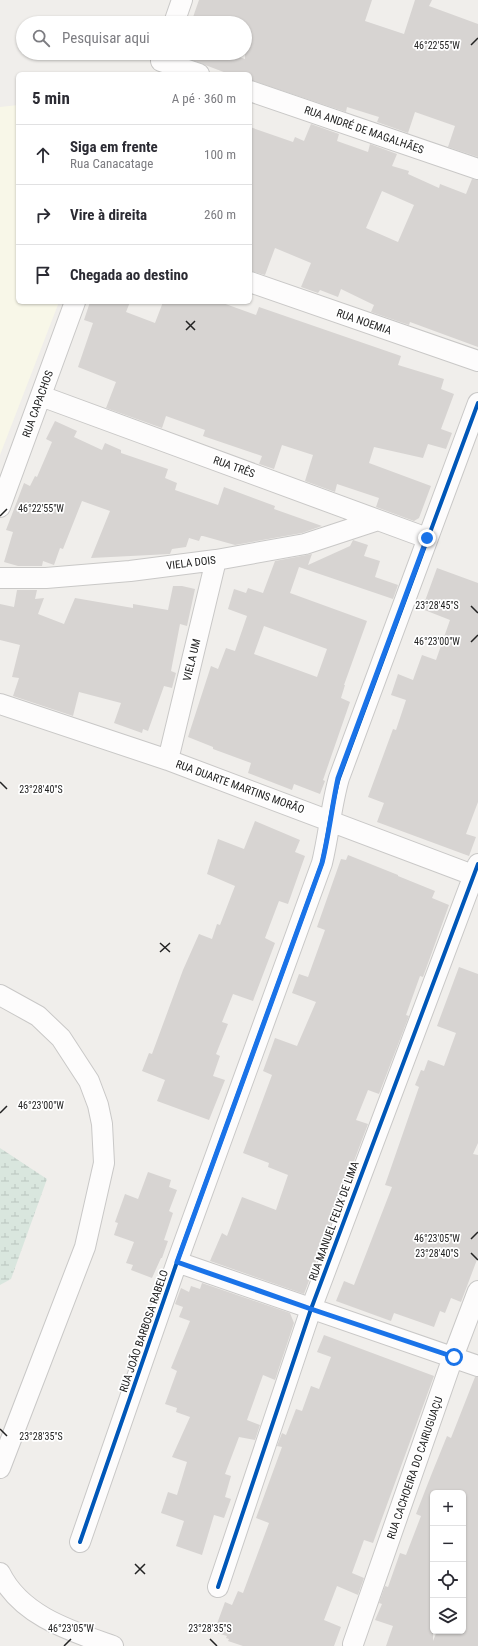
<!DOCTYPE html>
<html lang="pt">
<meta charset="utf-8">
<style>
:root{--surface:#fff;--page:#f2f2f3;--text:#2b2b33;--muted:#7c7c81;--line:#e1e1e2}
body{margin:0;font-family:"Roboto Condensed",sans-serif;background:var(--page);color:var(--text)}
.controls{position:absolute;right:12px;bottom:12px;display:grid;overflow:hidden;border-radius:6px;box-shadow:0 1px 3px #0004}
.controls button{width:36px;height:36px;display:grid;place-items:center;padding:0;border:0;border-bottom:1px solid var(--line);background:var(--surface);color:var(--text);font:20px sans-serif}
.stop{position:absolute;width:12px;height:12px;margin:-9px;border:3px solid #1a73e8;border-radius:50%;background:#fff}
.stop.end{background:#1a73e8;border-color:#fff;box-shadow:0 1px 4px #0008}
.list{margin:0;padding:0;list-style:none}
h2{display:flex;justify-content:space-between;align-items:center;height:52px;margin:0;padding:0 16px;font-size:17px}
h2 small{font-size:13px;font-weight:400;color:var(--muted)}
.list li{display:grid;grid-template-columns:26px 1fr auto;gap:12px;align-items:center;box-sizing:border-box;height:60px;padding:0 16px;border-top:1px solid var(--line)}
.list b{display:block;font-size:15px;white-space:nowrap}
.list p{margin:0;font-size:13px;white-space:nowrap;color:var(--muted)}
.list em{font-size:13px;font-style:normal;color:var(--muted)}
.icon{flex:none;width:22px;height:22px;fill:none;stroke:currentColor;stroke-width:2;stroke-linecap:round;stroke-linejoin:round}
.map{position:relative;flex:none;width:478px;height:1646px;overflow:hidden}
.search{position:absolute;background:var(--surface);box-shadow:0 1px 3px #0004;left:16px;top:16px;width:236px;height:44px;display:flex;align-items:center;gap:10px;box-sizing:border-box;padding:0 14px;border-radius:22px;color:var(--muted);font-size:15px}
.panel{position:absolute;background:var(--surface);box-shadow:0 1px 3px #0004;left:16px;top:72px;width:236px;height:232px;border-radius:6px}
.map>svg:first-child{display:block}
.education{fill:#f8f7e8}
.wetland{fill:url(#wetland-marsh)}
.building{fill:#d7d4d2;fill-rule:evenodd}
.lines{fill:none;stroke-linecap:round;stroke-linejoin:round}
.minor-casing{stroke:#c9c8c7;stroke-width:22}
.minor{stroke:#fdfcfc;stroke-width:20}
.cycleway-casing{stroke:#fff;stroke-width:6}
.cycleway{stroke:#0057b8;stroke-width:4}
.route{stroke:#1a73e8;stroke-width:5}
.ticks{fill:none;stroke:#222;stroke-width:1.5}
.labels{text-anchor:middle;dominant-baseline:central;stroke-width:3.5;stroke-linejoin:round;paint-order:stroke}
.street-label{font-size:11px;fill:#222;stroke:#fff}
.ticks-label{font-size:10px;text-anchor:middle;fill:#222;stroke:#fff;stroke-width:3.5;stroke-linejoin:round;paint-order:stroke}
</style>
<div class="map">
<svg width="478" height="1646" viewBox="0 0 478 1646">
<defs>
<pattern id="wetland-marsh" width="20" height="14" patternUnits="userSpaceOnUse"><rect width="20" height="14" fill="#d9e6de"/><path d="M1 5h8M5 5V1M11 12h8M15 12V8" fill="none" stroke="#bac5be"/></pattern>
</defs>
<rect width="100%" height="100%" fill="#f0eeeb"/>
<path class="education" d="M 18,105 L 18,302 L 59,302 L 0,455 L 0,107 Z"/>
<path class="wetland" d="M 0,1148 L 47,1179 L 11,1279 L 0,1285 Z"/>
<path class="building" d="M 199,0 L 372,0 L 365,21 L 404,34 L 415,0 L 432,0 L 429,6 L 478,24 L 478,157 L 448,147 L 455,126 L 415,112 L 408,133 L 377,122 L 379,117 L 347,107 L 346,112 L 250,80 L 250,74 L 229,74 L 176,54 L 228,53 L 245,59 L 245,23 L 201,23 L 192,20 Z
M 311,124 L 339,134 L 337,141 L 368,152 L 370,144 L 397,154 L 392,166 L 409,171 L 408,174 L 439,188 L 440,184 L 466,194 L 472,179 L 478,180 L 478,347 L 410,322 L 409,325 L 371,312 L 374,305 L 341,289 L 338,297 L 320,290 L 318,293 L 301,287 L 311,263 L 275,248 L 265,275 L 250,271 L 250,127 L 293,142 L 295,137 L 304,141 ZM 382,191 L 414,205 L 398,242 L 366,228 Z
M 90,302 L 130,302 L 126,312 L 155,323 L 163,302 L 220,302 L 256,315 L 259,307 L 401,356 L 398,365 L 444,379 L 441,389 L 454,394 L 441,429 L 452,433 L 446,449 L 428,444 L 423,458 L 374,447 L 369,463 L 431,486 L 419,518 L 414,521 L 376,507 L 379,498 L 337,484 L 335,492 L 305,481 L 313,455 L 282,445 L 274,469 L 259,464 L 262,456 L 203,436 L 205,430 L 166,416 L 162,428 L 106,408 L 116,382 L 78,367 L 93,323 L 84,320 Z
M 55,421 L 77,431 L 74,437 L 102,450 L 105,443 L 121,450 L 121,453 L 168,469 L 165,478 L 177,483 L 175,490 L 218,505 L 224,487 L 275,506 L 274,509 L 322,526 L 302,533 L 235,545 L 203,536 L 201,536 L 199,541 L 189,538 L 186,547 L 172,549 L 170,554 L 91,558 L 110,511 L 82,501 L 63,549 L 60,548 L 54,565 L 43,561 L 42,566 L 18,566 L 4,562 L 13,532 L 6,530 L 24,483 L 30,486 L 35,476 L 37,477 L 52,442 L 46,439 Z
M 353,540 L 368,545 L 364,556 L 380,561 L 375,577 L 398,585 L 393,599 L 299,567 L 290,593 L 367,621 L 344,685 L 345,685 L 341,698 L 350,702 L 323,780 L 325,781 L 320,794 L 294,784 L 292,790 L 248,773 L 251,763 L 213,749 L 213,747 L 188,737 L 211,666 L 218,669 L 226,648 L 235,651 L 247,616 L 228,609 L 234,589 L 246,593 L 248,588 L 263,593 L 275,561 L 312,554 L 308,565 L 350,546 ZM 264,626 L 327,649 L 317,677 L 254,654 Z
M 437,568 L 478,583 L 478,802 L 466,834 L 476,837 L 469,856 L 377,822 L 384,803 L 368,797 L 393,729 L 396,730 L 406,700 L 391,695 L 398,674 L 413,680 L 422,655 L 436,660 L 450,620 L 422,609 Z
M 173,586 L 182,586 L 195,589 L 187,626 L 180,624 L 171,671 L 176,673 L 172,688 L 164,686 L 148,731 L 143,729 L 142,733 L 114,723 L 121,703 L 79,692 L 73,716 L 13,696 L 19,678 L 12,677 L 20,645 L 0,640 L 0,604 L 14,607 L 17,590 L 37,590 L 35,599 L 44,598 L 38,614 L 64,624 L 75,598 L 133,608 L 133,604 L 168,610 Z
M 255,821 L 300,840 L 295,852 L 305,856 L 288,904 L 279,901 L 265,938 L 275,943 L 253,1001 L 233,994 L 222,1022 L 228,1024 L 216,1054 L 220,1056 L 213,1076 L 225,1080 L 209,1120 L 157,1101 L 165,1080 L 142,1071 L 149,1053 L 152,1054 L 183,970 L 199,934 L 212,939 L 217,924 L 220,925 L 235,886 L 207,874 L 218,839 L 244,849 Z
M 348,855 L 398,875 L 398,876 L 435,891 L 432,898 L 449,905 L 423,977 L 420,976 L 406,1015 L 409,1016 L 379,1094 L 368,1090 L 356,1120 L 368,1124 L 304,1294 L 210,1261 L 222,1233 L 227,1236 L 242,1197 L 276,1210 L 288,1175 L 268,1167 L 269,1163 L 243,1153 L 272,1075 L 263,1071 L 275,1038 L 297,1046 L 316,1002 L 292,993 L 299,974 L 308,977 L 325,930 L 317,927 L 341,859 L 346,860 Z
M 459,967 L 478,974 L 478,1143 L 473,1154 L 478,1155 L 478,1257 L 461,1302 L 451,1298 L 445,1313 L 440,1311 L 434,1327 L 394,1313 L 391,1321 L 336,1301 L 344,1281 L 354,1285 L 392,1187 L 385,1185 L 419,1087 L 415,1085 L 421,1070 L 424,1071 L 428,1060 L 444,1066 L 456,1033 L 437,1026 Z
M 148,1172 L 171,1180 L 169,1187 L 177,1190 L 169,1211 L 173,1213 L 164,1240 L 168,1241 L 162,1258 L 161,1258 L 152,1278 L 131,1270 L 133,1265 L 126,1263 L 134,1242 L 114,1235 L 118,1223 L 115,1222 L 125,1194 L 138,1199 Z
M 202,1283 L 290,1313 L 294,1323 L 275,1380 L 263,1375 L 247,1420 L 260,1425 L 255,1440 L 239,1437 L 225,1474 L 231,1476 L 225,1497 L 231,1499 L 224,1518 L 214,1515 L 202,1555 L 176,1546 L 184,1521 L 161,1513 L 168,1492 L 177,1495 L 187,1462 L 172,1457 L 190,1417 L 176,1412 L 177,1408 L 165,1404 L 177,1371 L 171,1368 L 190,1321 L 179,1317 L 183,1307 L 175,1304 L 181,1288 L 189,1292 L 191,1286 L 200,1289 Z
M 324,1335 L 434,1376 L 373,1543 L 364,1540 L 352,1573 L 364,1578 L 358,1595 L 337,1586 L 324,1620 L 341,1627 L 334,1646 L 243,1646 L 228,1641 L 229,1639 L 226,1638 L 227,1636 L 214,1632 L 225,1602 L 232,1605 L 238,1591 L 243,1593 L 269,1523 L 256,1518 L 282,1447 L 277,1446 L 282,1433 L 286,1435 L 296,1409 L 302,1411 L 311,1386 L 319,1389 L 331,1357 L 317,1352 Z
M 475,1377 L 478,1377 L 478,1646 L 386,1646 L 393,1626 L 375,1620 L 382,1604 L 379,1603 L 385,1586 L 388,1587 L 400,1553 L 406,1555 L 421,1516 L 416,1514 L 432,1473 L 447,1436 L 451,1438 ZM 433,1493 L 463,1493 L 463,1631 L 437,1631 L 433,1641 Z"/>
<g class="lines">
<defs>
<path id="minor" d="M 174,23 L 182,0
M 161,61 L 199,74
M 250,91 L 478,169
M 250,282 L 478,361
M 41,396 L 427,538
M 0,507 L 75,302
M 0,578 L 46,578 L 130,571 L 216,560 L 305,544 L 378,520
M 0,704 L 168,760 L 478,877
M 168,760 L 216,560
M 0,995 L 38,1016 L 61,1038 L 89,1081 L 98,1105 L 102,1124 L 104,1163 L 85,1247 L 0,1468
M 177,1262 L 478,1366
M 80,1542 L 177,1262 L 322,863 C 329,834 331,806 339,778 L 478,403
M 0,1573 C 21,1616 71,1631 113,1646
M 218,1587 L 311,1309 L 478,864
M 353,1644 L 453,1357 L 478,1291"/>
</defs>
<use href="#minor" class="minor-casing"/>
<use href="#minor" class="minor"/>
<defs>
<path id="cycleway" d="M 80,1542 L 177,1262 L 322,863 C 329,834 331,806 339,778 L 478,403
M 218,1587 L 311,1309 L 478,864"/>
</defs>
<use href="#cycleway" class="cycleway-casing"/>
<use href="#cycleway" class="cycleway"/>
</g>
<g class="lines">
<path class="route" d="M 427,538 L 338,778 C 332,806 329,834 322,863 L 177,1262 L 311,1309 L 454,1357"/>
</g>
<path class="ticks" d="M 471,45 L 478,38M 186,321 L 195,330M 186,330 L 195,321M 0,516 L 7,509M 471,606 L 478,613M 471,642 L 478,635M 0,782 L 7,789M 160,943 L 170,952M 160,952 L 170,943M 0,1113 L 7,1106M 471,1239 L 478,1232M 471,1253 L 478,1260M 0,1429 L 7,1436M 135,1564 L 145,1574M 135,1574 L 145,1564M 210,1639 L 217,1646M 64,1646 L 71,1639"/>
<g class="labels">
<g class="street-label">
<text transform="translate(364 130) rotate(19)">RUA ANDRÉ DE MAGALHÃES</text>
<text transform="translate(364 322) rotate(19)">RUA NOEMIA</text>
<text transform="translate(38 404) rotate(-70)">RUA CAPACHOS</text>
<text transform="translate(234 467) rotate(20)">RUA TRÊS</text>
<text transform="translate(191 563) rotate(-7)">VIELA DOIS</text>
<text transform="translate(192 660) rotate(-76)">VIELA UM</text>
<text transform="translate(240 787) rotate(20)">RUA DUARTE MARTINS MORÃO</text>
<text transform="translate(334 1221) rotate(-70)">RUA MANUEL FELIX DE LIMA</text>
<text transform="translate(144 1331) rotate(-71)">RUA JOÃO BARBOSA RABELO</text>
<text transform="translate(415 1468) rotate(-71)">RUA CACHOEIRA DO CAIRUGUAÇU</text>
</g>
</g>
<g class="ticks-label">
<text x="437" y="49">46°22'55"W</text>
<text x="41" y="512">46°22'55"W</text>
<text x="437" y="609">23°28'45"S</text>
<text x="437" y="645">46°23'00"W</text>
<text x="41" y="793">23°28'40"S</text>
<text x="41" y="1109">46°23'00"W</text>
<text x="437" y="1242">46°23'05"W</text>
<text x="437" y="1257">23°28'40"S</text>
<text x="41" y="1440">23°28'35"S</text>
<text x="71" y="1632">46°23'05"W</text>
<text x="210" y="1632">23°28'35"S</text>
</g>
</svg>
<div class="controls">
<button>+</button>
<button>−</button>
<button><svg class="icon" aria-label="locate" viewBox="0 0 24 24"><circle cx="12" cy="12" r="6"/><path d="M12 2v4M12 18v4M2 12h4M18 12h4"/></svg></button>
<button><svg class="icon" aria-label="layers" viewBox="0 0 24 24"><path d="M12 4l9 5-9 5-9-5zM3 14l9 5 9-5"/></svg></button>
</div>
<div class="stop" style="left:454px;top:1357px"></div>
<div class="stop end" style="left:427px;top:538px"></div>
<div class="search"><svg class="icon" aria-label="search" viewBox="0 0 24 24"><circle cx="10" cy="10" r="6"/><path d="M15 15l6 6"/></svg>Pesquisar aqui</div>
<section class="panel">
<h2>5 min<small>A pé · 360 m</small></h2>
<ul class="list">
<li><svg class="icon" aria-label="ahead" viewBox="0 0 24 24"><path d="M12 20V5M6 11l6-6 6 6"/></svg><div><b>Siga em frente</b><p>Rua Canacatage</p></div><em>100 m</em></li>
<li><svg class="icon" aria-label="right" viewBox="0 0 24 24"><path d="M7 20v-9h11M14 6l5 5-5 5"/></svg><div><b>Vire à direita</b></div><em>260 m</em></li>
<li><svg class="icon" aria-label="arrive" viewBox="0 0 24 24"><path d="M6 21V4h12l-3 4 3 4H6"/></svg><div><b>Chegada ao destino</b></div></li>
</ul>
</section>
</div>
